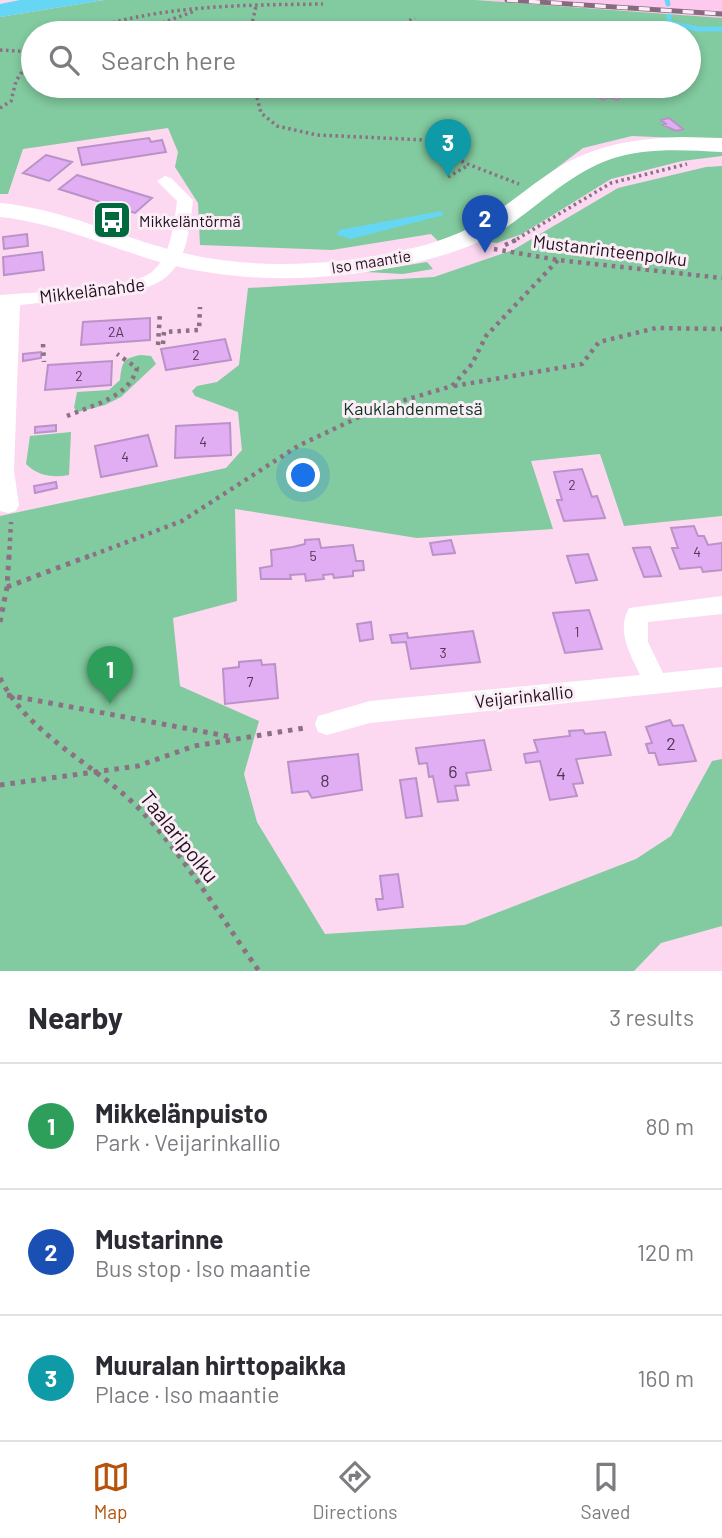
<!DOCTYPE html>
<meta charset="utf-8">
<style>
:root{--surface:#fff;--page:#f7f7f7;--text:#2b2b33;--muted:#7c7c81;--line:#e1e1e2;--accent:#b45309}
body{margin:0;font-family:Barlow,sans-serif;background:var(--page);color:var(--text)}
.you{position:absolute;left:304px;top:476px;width:24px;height:24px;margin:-18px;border:5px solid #fff;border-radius:50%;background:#1a73e8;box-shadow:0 0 0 10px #1a73e833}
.badge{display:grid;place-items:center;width:46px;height:46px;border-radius:50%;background:var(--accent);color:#fff;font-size:23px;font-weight:700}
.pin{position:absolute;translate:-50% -58px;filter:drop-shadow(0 2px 4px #0008)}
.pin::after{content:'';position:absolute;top:37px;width:24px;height:21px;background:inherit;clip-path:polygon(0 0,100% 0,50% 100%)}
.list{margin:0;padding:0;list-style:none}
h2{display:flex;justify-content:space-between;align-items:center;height:91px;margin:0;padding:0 28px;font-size:30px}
h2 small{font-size:23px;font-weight:400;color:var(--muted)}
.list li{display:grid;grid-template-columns:46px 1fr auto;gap:21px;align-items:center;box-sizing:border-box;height:126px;padding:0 28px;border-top:2px solid var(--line)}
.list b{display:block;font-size:26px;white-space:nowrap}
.list p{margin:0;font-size:23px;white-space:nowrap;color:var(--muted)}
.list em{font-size:23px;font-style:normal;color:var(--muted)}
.icon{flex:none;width:38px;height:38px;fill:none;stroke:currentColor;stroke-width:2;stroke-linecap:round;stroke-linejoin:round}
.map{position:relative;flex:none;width:722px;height:971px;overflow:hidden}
.search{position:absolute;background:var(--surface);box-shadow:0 4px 10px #0003;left:21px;right:21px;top:21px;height:77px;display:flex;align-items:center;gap:18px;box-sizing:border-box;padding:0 24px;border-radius:38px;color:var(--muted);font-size:26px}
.sheet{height:469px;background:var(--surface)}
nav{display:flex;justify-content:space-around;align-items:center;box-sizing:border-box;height:98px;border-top:2px solid var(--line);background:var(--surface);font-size:19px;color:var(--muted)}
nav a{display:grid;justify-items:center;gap:4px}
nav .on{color:var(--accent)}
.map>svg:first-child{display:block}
.built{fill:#fec9ee}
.green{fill:#82ca9f;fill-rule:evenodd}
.water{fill:#65d6f4}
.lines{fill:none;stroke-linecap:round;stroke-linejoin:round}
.stream{stroke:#65d6f4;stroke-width:5}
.building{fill:#e1adf3;stroke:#ba92c7;stroke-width:2}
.path-far2{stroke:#8c7084;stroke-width:3.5;stroke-dasharray:2.5 3.5;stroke-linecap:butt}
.path-far1{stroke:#8c7084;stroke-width:4.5;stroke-dasharray:3.5 5;stroke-linecap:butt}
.path{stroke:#8c7084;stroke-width:5;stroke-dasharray:4.5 6;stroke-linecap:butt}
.minor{fill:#fff;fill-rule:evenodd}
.secondary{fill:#fff;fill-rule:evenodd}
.rail-casing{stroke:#866b7e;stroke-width:5}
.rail{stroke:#faedf6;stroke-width:3.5;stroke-dasharray:11;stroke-linecap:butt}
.labels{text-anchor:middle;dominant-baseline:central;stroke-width:6;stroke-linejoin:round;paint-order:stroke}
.number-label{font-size:14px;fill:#523653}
.far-poi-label{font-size:16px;fill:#230f1e;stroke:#faedf6;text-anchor:start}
.far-street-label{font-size:16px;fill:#230f1e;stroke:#faedf6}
.street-label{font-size:18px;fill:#230f1e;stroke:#faedf6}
.park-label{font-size:18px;fill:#0e3421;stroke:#faedf6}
.near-number-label{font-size:18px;fill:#523653}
.near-street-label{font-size:21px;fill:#230f1e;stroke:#faedf6}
</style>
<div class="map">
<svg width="722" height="971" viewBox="0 0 722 971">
<rect width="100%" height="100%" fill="#fcd8f1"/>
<path class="built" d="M 475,0 L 722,0 L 722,18 L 669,16 Z"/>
<path class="green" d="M 104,0 L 475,0 L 722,18 L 722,140 L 632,136 L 583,148 L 480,226 L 438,241 L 431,234 L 332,250 L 200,245 L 198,203 L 175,167 L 178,152 L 168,128 L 23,149 L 8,194 L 0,194 L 0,17 ZM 33,33 L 689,33 L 689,86 L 33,86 Z
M 673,148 L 722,150 L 722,156 L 682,161 L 611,179 L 522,234 L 497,243 L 491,242 L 492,235 C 535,206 583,162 635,151 C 647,149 661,149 673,148 Z
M 722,166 L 722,516 L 624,526 L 600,454 L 531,461 L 553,529 L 417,538 L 235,509 L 237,601 L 173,618 L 180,686 L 259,721 L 244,774 L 257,822 L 325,934 L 465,925 L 636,859 L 671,836 L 712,761 L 722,759 L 722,926 L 661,943 L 634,971 L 0,971 L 0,516 L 226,468 L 242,450 L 238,412 L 195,396 L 192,391 L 197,386 L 217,382 L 239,365 L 248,288 L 434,277 L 513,250 L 618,188 L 706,167 Z
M 427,262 L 433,269 L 403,274 L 366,272 Z
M 141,355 L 151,356 L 156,364 L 121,397 L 105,405 L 78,412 L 74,408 L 77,392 L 109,390 L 120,380 C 122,362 123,358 141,355 Z
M 71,432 L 69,475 C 53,478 38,476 26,464 L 30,436 Z"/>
<path class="water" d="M 20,0 L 104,0 L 0,17 L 0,4 Z
M 441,211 L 444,215 L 351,239 L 337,235 L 339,230 Z"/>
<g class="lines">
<path class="stream" d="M 667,0 L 668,4
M 669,16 L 669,23 L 698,29 L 722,29"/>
</g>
<path class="building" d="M 596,86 L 600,86 L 624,95 L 617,100 L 608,97 L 604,100 L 595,96 L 600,94 L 590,90 Z
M 669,118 L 683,129 L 676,131 L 663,125 L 666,124 L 661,120 Z
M 149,138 L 151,142 L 162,140 L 166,152 L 82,165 L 78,148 Z
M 46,155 L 72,162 L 49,181 L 23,173 Z
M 77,175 L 152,198 L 135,213 L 59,189 Z
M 27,234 L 28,246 L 4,249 L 3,237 Z
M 42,252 L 44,270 L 4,275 L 3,257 Z
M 150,318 L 150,340 L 81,345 L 83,322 Z
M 225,339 L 231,360 L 166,370 L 161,349 Z
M 41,352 L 41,358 L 23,361 L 23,354 Z
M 112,361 L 111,385 L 45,390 L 48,365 Z
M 230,423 L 231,455 L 175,458 L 176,426 Z
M 56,425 L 56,431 L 35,433 L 35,427 Z
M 148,435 L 157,466 L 101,477 L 95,446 Z
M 582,469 L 592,497 L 597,496 L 605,518 L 564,521 L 557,500 L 562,500 L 554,472 Z
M 56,482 L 57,488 L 35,493 L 34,486 Z
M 694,526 L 698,536 L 704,536 L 708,545 L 722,543 L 722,570 L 703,572 L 701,567 L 680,569 L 672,548 L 678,548 L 671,528 Z
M 319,539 L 321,548 L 353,545 L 356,561 L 363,561 L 364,570 L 353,571 L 353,576 L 334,578 L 333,574 L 323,575 L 324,579 L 306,581 L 305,574 L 290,575 L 291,579 L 261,579 L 260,568 L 272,566 L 271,550 L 293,547 L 305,544 L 305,540 Z
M 451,540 L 455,553 L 433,555 L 430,543 Z
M 650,547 L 661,576 L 644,577 L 633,548 Z
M 588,554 L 597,580 L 576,583 L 567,556 Z
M 589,610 L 602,649 L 565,653 L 553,613 Z
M 371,622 L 373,639 L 360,641 L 357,624 Z
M 473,631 L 480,662 L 411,669 L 406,642 L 392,643 L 390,635 L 407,633 L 408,638 Z
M 261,660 L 262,665 L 275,664 L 278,698 L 225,704 L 223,669 L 239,667 L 239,662 Z
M 670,720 L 673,726 L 683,725 L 696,761 L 659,765 L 655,753 L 649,753 L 646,744 L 652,743 L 646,727 Z
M 583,730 L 585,734 L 605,732 L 611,755 L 576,759 L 583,783 L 573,784 L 577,796 L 550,800 L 540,761 L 526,763 L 524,754 L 538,752 L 534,740 L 570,736 L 569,731 Z
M 484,740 L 491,770 L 466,773 L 469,785 L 455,786 L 458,800 L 438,802 L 433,776 L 429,777 L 427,763 L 419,764 L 416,748 Z
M 358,754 L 362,790 L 312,798 L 308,791 L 292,793 L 288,762 Z
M 416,778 L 422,816 L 406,818 L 400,780 Z
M 398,874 L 403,907 L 378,910 L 376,899 L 383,899 L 380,876 Z"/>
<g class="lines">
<path class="path-far2" d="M 78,33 C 158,5 239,5 323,4
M 134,33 L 195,11
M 250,33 L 256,6
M 382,33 L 415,18
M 0,50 L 33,52
M 254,86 L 261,113 L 277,126 L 317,135 L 426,140 L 465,163 L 519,184
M 0,108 L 11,101 L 16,81 L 33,55
M 448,177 L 469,165
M 512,242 L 611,183 L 687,164"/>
<path class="path-far1" d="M 505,245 L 516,240
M 494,249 L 558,260 L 722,278
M 43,344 L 44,362
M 163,344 L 164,332 L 199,330 L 200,307
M 158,345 L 160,312
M 454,386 L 582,364 L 599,342 L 656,328 L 722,329
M 67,416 C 92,405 129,398 137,368 L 117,354
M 9,558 L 11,522
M 85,558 L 182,521 L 298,446 L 378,408 L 452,386 L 472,364 L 486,336 L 558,260"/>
<path class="path" d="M 7,587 L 89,556
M 0,622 L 7,587 L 9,556
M 0,678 C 31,739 101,766 146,816 C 189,863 222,919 259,971
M 7,695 L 232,737
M 0,785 L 138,766 L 194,746 L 304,728"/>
<path class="minor" d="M 165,176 L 171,178 L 193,200 C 186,271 173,289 102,296 C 74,299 47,302 20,305 L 14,471 L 19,505 L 16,511 L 8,513 L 0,511 L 0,295 C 32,292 133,290 153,271 C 171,254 174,225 177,201 L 157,181 Z
M 722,596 L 722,614 L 648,622 L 648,642 L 663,673 L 722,667 L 722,687 L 370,723 L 327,735 L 318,732 L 315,724 L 318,716 L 370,701 L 640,675 C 630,654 616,631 629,608 Z"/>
<path class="secondary" d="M 682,137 L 722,138 L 722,152 C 686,150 646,147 611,159 C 570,173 540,205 505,228 C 472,249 433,259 395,267 C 318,282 239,283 163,263 C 108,247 57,223 0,217 L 0,203 C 63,209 119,237 179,252 C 255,271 341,266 417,247 C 446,240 474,228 499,210 C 525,192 549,170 578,157 C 611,142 647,138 682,137 Z"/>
<defs>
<path id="rail" d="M 507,0 L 722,14"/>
</defs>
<use href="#rail" class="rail-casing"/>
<use href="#rail" class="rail"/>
</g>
<defs>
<symbol id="bus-square" viewBox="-11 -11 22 22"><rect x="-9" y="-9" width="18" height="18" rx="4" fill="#00693e" stroke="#faedf6"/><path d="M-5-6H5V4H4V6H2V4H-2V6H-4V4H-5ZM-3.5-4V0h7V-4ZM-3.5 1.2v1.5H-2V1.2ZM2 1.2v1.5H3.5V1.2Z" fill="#fff"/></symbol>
</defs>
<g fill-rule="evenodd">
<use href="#bus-square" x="90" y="198" width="44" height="44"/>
</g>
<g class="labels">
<g class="number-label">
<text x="116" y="331">2A</text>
<text x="196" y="354">2</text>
<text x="79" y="375">2</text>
<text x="203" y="441">4</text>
<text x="125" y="456">4</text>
<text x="572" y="484">2</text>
<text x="697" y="551">4</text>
<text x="313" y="555">5</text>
<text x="577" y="631">1</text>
<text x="443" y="652">3</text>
<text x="250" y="681">7</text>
</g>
<g class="far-poi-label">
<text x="139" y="220">Mikkeläntörmä</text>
</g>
<g class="far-street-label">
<text transform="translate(371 261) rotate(-9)">Iso maantie</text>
</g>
<g class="street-label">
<text transform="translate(610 250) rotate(7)">Mustanrinteenpolku</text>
<text transform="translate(92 290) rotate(-7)">Mikkelänahde</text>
<text transform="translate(524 696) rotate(-6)">Veijarinkallio</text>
</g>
<g class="park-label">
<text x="413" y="408">Kauklahdenmetsä</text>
</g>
<g class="near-number-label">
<text x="671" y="743">2</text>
<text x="453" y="771">6</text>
<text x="561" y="773">4</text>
<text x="325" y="780">8</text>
</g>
<g class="near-street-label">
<text transform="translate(180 836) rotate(51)">Taalaripolku</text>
</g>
</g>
</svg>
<div class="you"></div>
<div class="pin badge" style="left:110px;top:704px;background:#2e9e5b">1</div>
<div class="pin badge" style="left:485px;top:253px;background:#1a4fb4">2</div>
<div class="pin badge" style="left:448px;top:177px;background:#0f9aa8">3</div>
<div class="search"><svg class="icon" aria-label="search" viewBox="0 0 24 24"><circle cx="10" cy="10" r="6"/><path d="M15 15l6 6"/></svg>Search here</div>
</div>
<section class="sheet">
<h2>Nearby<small>3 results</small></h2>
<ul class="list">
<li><span class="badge" style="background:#2e9e5b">1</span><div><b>Mikkelänpuisto</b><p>Park · Veijarinkallio</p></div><em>80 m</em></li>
<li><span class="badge" style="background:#1a4fb4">2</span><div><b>Mustarinne</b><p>Bus stop · Iso maantie</p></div><em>120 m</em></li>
<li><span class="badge" style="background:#0f9aa8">3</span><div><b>Muuralan hirttopaikka</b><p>Place · Iso maantie</p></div><em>160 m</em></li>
</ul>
</section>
<nav>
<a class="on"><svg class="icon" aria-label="map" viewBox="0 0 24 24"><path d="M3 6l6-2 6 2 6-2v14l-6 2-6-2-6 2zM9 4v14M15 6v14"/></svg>Map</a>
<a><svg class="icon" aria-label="directions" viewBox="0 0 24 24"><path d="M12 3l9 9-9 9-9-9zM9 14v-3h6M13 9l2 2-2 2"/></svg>Directions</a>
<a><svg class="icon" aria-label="saved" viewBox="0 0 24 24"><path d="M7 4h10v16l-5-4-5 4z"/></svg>Saved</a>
</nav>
